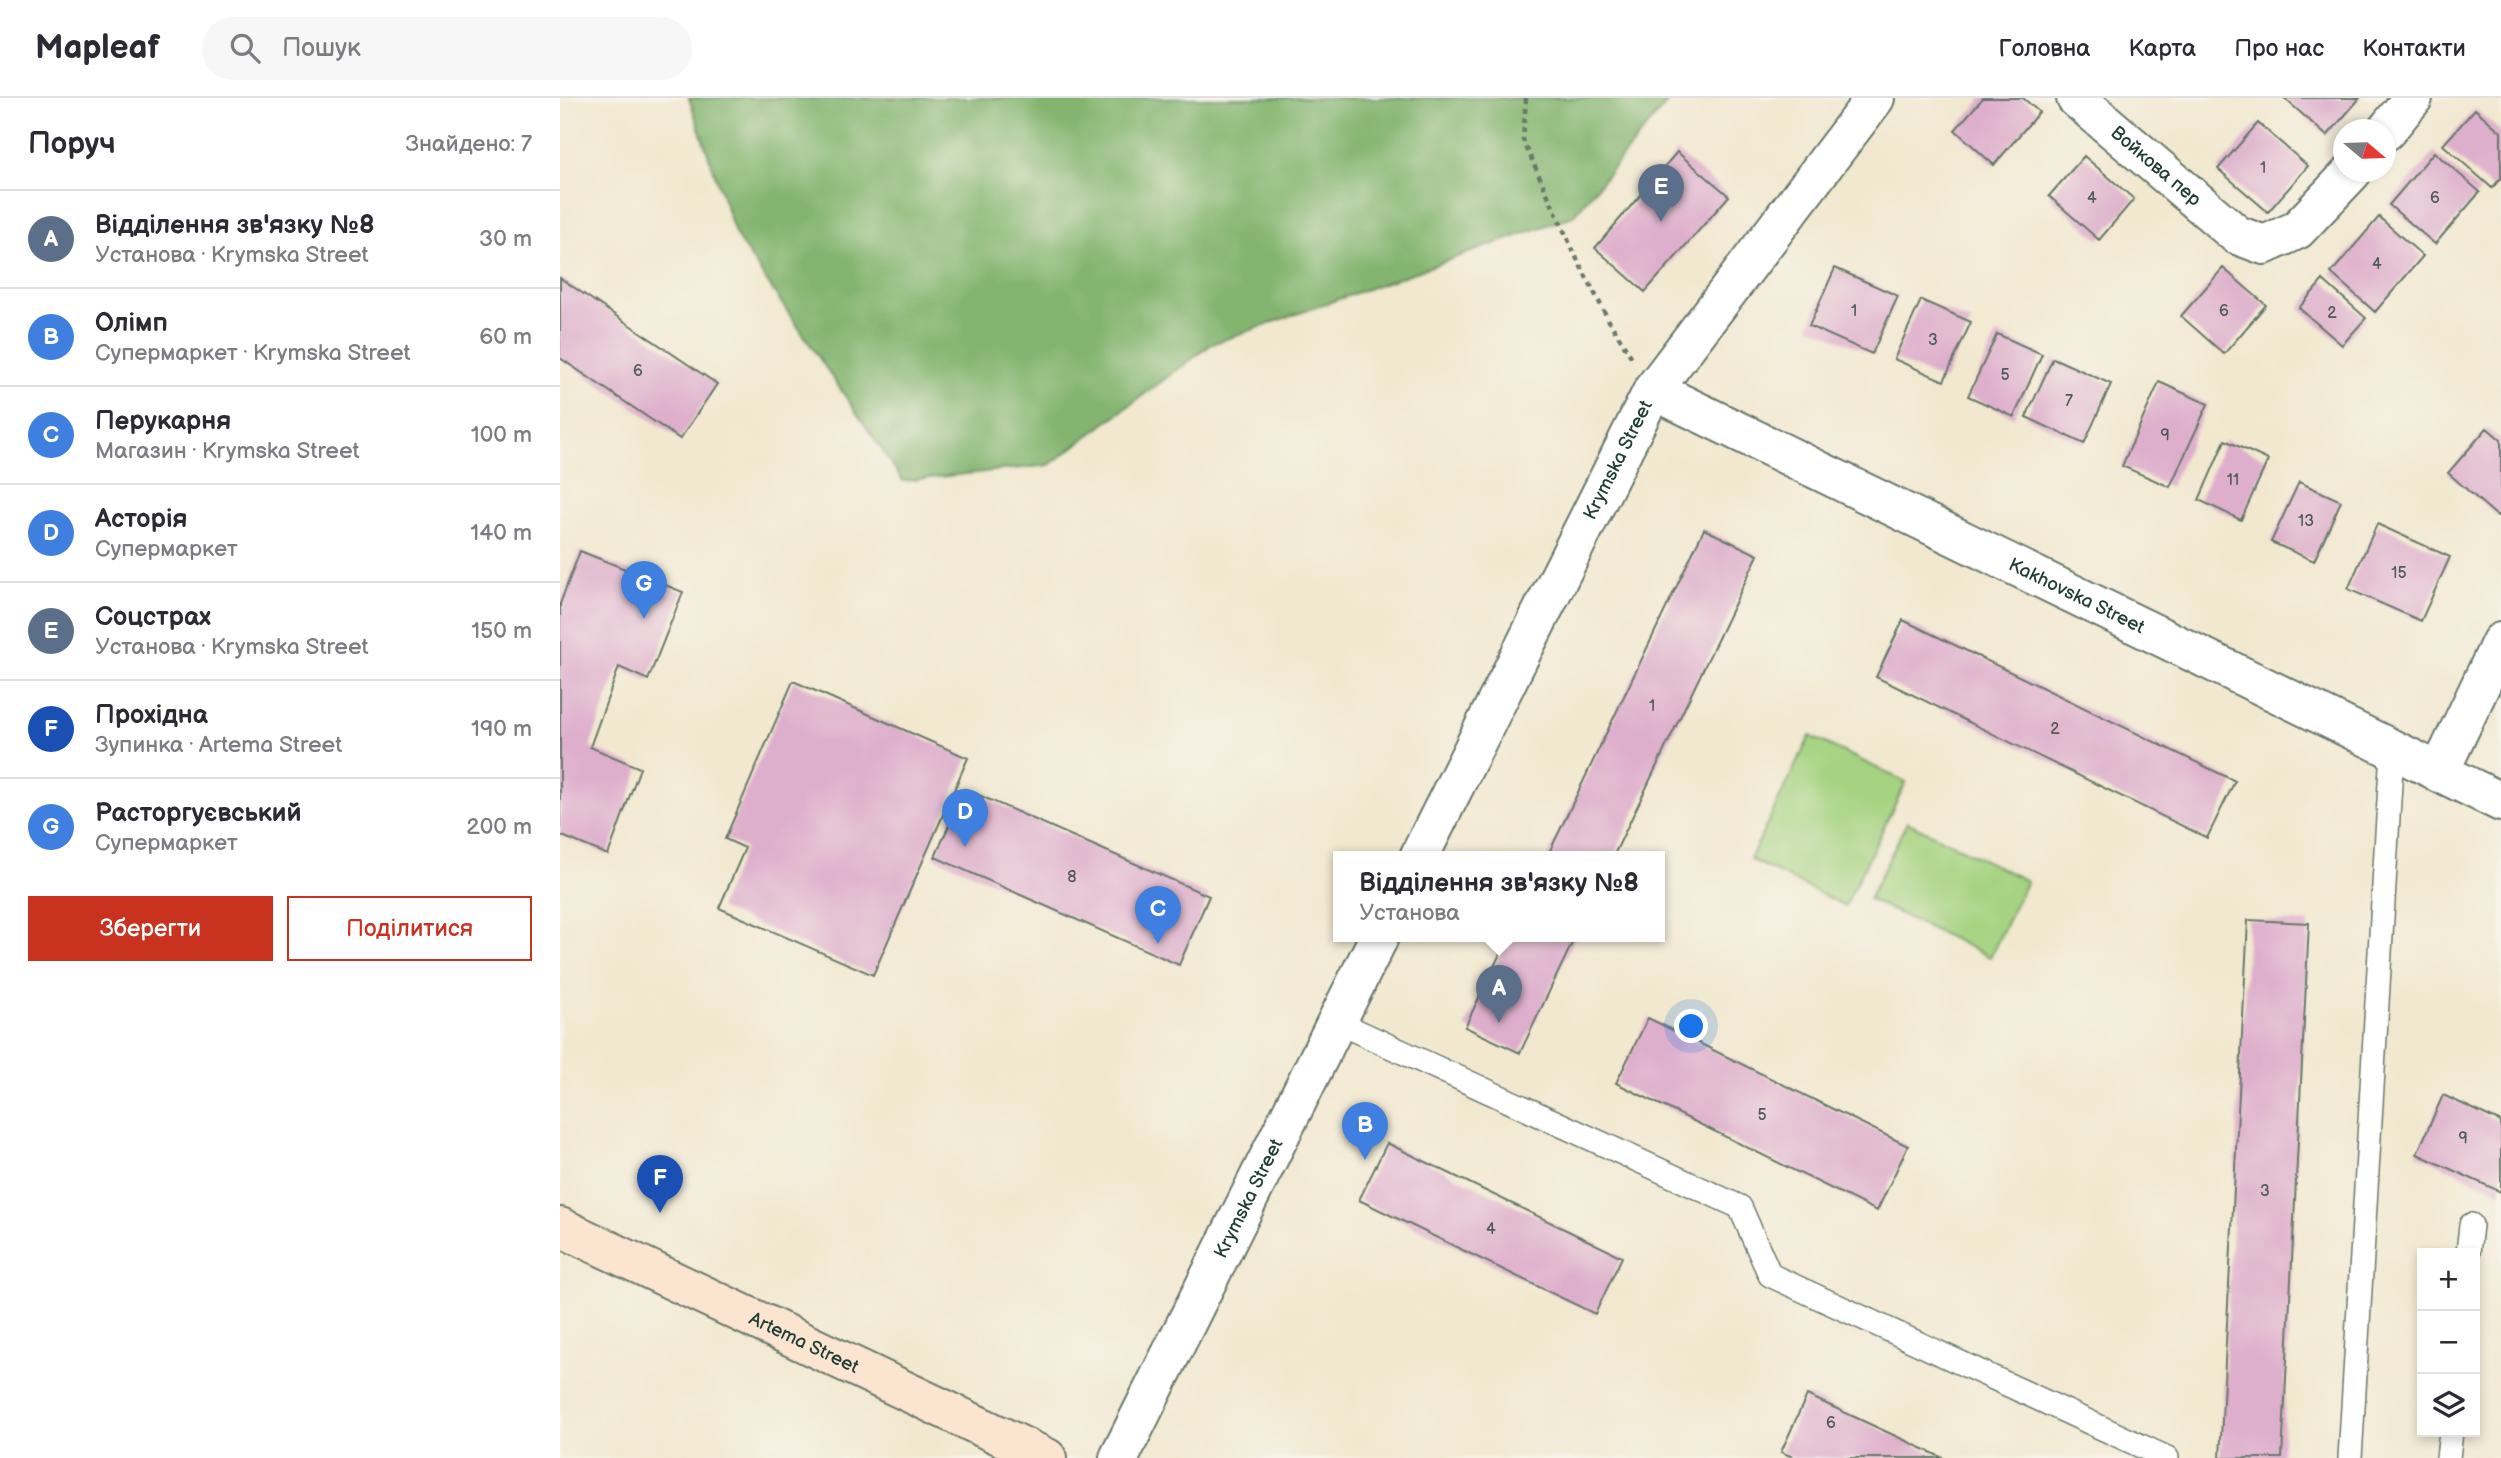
<!DOCTYPE html>
<html lang="uk">
<meta charset="utf-8">
<style>
:root{--surface:#fff;--page:#f7f7f7;--text:#2b2b33;--muted:#7c7c81;--line:#e1e1e2;--accent:#c8321e}
body{margin:0;font-family:"Balsamiq Sans",sans-serif;background:var(--page);color:var(--text)}
.controls{position:absolute;right:21px;bottom:21px;display:grid;overflow:hidden;border-radius:0px;box-shadow:0 4px 10px #0003}
.controls button{width:63px;height:63px;display:grid;place-items:center;padding:0;border:0;border-bottom:2px solid var(--line);background:var(--surface);color:var(--text);font:35px sans-serif}
.compass{position:absolute;left:1773px;top:21px;width:63px;height:63px;border-radius:50%;background:var(--surface);box-shadow:0 4px 10px #0003;rotate:109deg}
.you{position:absolute;left:1132px;top:929px;width:24px;height:24px;margin:-18px;border:5px solid #fff;border-radius:50%;background:#1a73e8;box-shadow:0 0 0 10px #1a73e833}
.badge{display:grid;place-items:center;width:46px;height:46px;border-radius:50%;background:var(--accent);color:#fff;font-size:23px;font-weight:700}
.pin{position:absolute;translate:-50% -58px;filter:drop-shadow(0 2px 4px #0008)}
.pin::after{content:'';position:absolute;top:37px;width:24px;height:21px;background:inherit;clip-path:polygon(0 0,100% 0,50% 100%)}
.popup{position:absolute;left:773px;top:753px;width:332px;height:91px;box-sizing:border-box;display:grid;place-content:center;border-radius:0px;background:var(--surface);filter:drop-shadow(0 2px 5px #0005);font-size:23px;white-space:nowrap;color:var(--muted)}
.popup b{font-size:26px;color:var(--text)}
.popup::after{content:'';position:absolute;left:50%;top:100%;margin-left:-14px;border:14px solid transparent;border-top-color:var(--surface)}
.list{margin:0;padding:0;list-style:none}
h2{display:flex;justify-content:space-between;align-items:center;height:91px;margin:0;padding:0 28px;font-size:30px}
h2 small{font-size:23px;font-weight:400;color:var(--muted)}
.list li{display:grid;grid-template-columns:46px 1fr auto;gap:21px;align-items:center;box-sizing:border-box;height:98px;padding:0 28px;border-top:2px solid var(--line)}
.list b{display:block;font-size:26px;white-space:nowrap}
.list p{margin:0;font-size:23px;white-space:nowrap;color:var(--muted)}
.list em{font-size:23px;font-style:normal;color:var(--muted)}
.actions{display:flex;gap:14px;padding:21px 28px}
.actions a{flex:1;padding:16px 0;border:2px solid var(--accent);border-radius:0px;text-align:center;font-size:24px;color:var(--accent)}
.actions .main{background:var(--accent);color:#fff}
.icon{flex:none;width:38px;height:38px;fill:none;stroke:currentColor;stroke-width:2;stroke-linecap:round;stroke-linejoin:round}
.map{position:relative;flex:none;width:1941px;height:1360px;overflow:hidden}
header{display:flex;align-items:center;gap:42px;box-sizing:border-box;height:98px;padding:0 35px;background:var(--surface);border-bottom:2px solid var(--line)}
header strong{font-size:33px}
nav{display:flex;gap:38px;margin-inline-start:auto;font-size:24px}
.search{width:490px;height:63px;background:var(--page);display:flex;align-items:center;gap:18px;box-sizing:border-box;padding:0 24px;border-radius:38px;color:var(--muted);font-size:26px}
main{display:flex}
aside{flex:1;background:var(--surface)}
.map>svg:first-child{display:block}
.green{fill:#a6d381;stroke:#62885a;stroke-width:2}
.forest{fill:#84b56f;stroke:#527952;stroke-width:2}
.building{fill:#deafcc}
.lines{fill:none;stroke-linecap:round;stroke-linejoin:round}
.lane-casing{stroke:#68796a;stroke-width:26}
.street-casing{stroke:#68796a;stroke-width:42}
.secondary-casing{stroke:#68796a;stroke-width:42}
.path{stroke:#68796a;stroke-width:4.5;stroke-dasharray:5 5;stroke-linecap:butt}
.lane{stroke:#fff;stroke-width:23}
.street{stroke:#fff;stroke-width:38}
.secondary{stroke:#fce5d0;stroke-width:38}
.labels{text-anchor:middle;dominant-baseline:central;stroke-width:5;stroke-linejoin:round;paint-order:stroke}
.number-label{font-size:16px;fill:#4f5a5a}
.street-label{font-size:19px;fill:#1f3d34;stroke:#f7f3e8}
</style>
<header>
<strong>Mapleaf</strong>
<div class="search"><svg class="icon" aria-label="search" viewBox="0 0 24 24"><circle cx="10" cy="10" r="6"/><path d="M15 15l6 6"/></svg>Пошук</div>
<nav><a>Головна</a><a>Карта</a><a>Про нас</a><a>Контакти</a></nav>
</header>
<main>
<aside>
<h2>Поруч<small>Знайдено: 7</small></h2>
<ul class="list">
<li><span class="badge" style="background:#5c6f8a">A</span><div><b>Відділення зв'язку №8</b><p>Установа · Krymska Street</p></div><em>30 m</em></li>
<li><span class="badge" style="background:#3f7fe0">B</span><div><b>Олімп</b><p>Супермаркет · Krymska Street</p></div><em>60 m</em></li>
<li><span class="badge" style="background:#3f7fe0">C</span><div><b>Перукарня</b><p>Магазин · Krymska Street</p></div><em>100 m</em></li>
<li><span class="badge" style="background:#3f7fe0">D</span><div><b>Асторія</b><p>Супермаркет</p></div><em>140 m</em></li>
<li><span class="badge" style="background:#5c6f8a">E</span><div><b>Соцстрах</b><p>Установа · Krymska Street</p></div><em>150 m</em></li>
<li><span class="badge" style="background:#1a4fb4">F</span><div><b>Прохідна</b><p>Зупинка · Artema Street</p></div><em>190 m</em></li>
<li><span class="badge" style="background:#3f7fe0">G</span><div><b>Расторгуєвський</b><p>Супермаркет</p></div><em>200 m</em></li>
</ul>
<div class="actions"><a class="main">Зберегти</a><a>Поділитися</a></div>
</aside>
<div class="map">
<svg width="1941" height="1360" viewBox="0 0 1941 1360">
<rect width="100%" height="100%" fill="#f7f3e8"/>
<filter id="ink" filterUnits="userSpaceOnUse"><feTurbulence type="fractalNoise" baseFrequency=".0143" numOctaves="2"/><feDisplacementMap in="SourceGraphic" scale="14" xChannelSelector="R" yChannelSelector="G"/><feConvolveMatrix kernelMatrix="1 2 1 2 8 2 1 2 1" color-interpolation-filters="sRGB"/></filter>
<filter id="wash" filterUnits="userSpaceOnUse"><feTurbulence type="fractalNoise" baseFrequency=".00686" numOctaves="4" result="noise"/><feDisplacementMap in="SourceGraphic" scale="28" xChannelSelector="R" yChannelSelector="G"/><feGaussianBlur stdDeviation="1.57" result="paint"/><feColorMatrix in="noise" values="0 0 0 0 0 0 0 0 0 0 0 0 0 0 0 0 0 1.4 0 .05"/><feComposite in="paint" operator="in"/></filter>
<g filter="url(#wash)">
<rect width="100%" height="100%" fill="#f1e8cf"/>
<path class="green" d="M 1250,638 L 1346,684 L 1285,808 L 1190,761 Z
M 1347,724 L 1467,783 L 1430,859 L 1309,801 Z"/>
<path class="forest" d="M 129,0 L 1111,0 L 1013,118 L 652,246 L 489,367 L 343,383 L 176,138 Z"/>
<g id="blocks">
<path class="building" d="M 1423,0 L 1463,0 L 1479,14 L 1434,67 L 1395,32 Z
M 1724,0 L 1800,0 L 1767,38 Z
M 1915,11 L 1941,34 L 1941,80 L 1932,90 L 1883,47 Z
M 1698,25 L 1748,68 L 1708,114 L 1658,71 Z
M 1117,54 L 1169,98 L 1085,194 L 1035,150 Z
M 1874,54 L 1920,94 L 1875,146 L 1829,107 Z
M 1524,58 L 1574,101 L 1539,142 L 1489,98 Z
M 1819,119 L 1863,158 L 1815,214 L 1771,175 Z
M 1275,170 L 1338,198 L 1312,256 L 1249,228 Z
M 1663,170 L 1706,207 L 1664,256 L 1621,218 Z
M 0,180 L 157,286 L 120,341 L 0,260 Z
M 1763,182 L 1806,220 L 1782,247 L 1739,210 Z
M 1361,202 L 1411,224 L 1384,283 L 1334,261 Z
M 1437,236 L 1482,256 L 1454,319 L 1408,298 Z
M 1493,260 L 1551,286 L 1524,346 L 1466,319 Z
M 1599,284 L 1648,306 L 1610,389 L 1562,368 Z
M 1927,330 L 1941,342 L 1941,413 L 1937,418 L 1888,375 Z
M 1665,342 L 1708,362 L 1681,422 L 1639,402 Z
M 1739,384 L 1781,403 L 1754,463 L 1711,444 Z
M 1817,426 L 1890,459 L 1861,523 L 1788,491 Z
M 1144,431 L 1198,457 L 1053,759 L 987,759 Z
M 20,453 L 123,494 L 88,582 L 59,569 L 30,649 L 80,670 L 48,757 L 0,737 L 0,506 Z
M 1343,522 L 1675,683 L 1647,740 L 1316,579 Z
M 233,583 L 408,660 L 313,877 L 159,810 L 185,750 L 165,741 Z
M 405,691 L 649,798 L 619,867 L 375,759 Z
M 1688,822 L 1749,825 L 1722,1360 L 1660,1360 Z
M 948,839 L 1015,839 L 960,955 L 905,929 Z
M 1088,920 L 1348,1048 L 1317,1113 L 1056,985 Z
M 1883,997 L 1941,1024 L 1941,1094 L 1857,1056 Z
M 827,1045 L 1062,1159 L 1035,1216 L 799,1102 Z
M 1247,1297 L 1383,1360 L 1235,1360 L 1221,1354 Z"/>
</g>
</g>
<g filter="url(#ink)">
<use href="#blocks" fill-opacity="0" stroke="#68796a" stroke-width="2"/>
<g class="lines">
<defs>
<path id="lane" d="M 777,924 L 1180,1109 L 1210,1177 L 1607,1360
M 1908,1155 L 1911,1127
M 1790,1360 L 1832,652
M 1888,1360 L 1891,1334"/>
<g id="street">
<path id="s1" d="M 1516,0 L 1677,137 L 1704,147 L 1737,132 L 1792,74"/>
<path d="M 1826,33 L 1853,0"/>
<path id="s2" d="M 1093,292 L 1941,704"/>
<path d="M 1879,675 L 1941,544"/>
<path id="s3" d="M 859,759 L 1093,292 L 1315,0"/>
<path id="s4" d="M 559,1360 L 819,839"/>
</g>
<g id="secondary">
<path id="s5" d="M 0,1129 L 487,1360"/>
</g>
</defs>
<use href="#lane" class="lane-casing"/>
<use href="#street" class="street-casing"/>
<use href="#secondary" class="secondary-casing"/>
<path class="path" d="M 966,0 L 963,42 L 1015,157 L 1049,223 L 1072,260"/>
<use href="#lane" class="lane"/>
<use href="#street" class="street"/>
<use href="#secondary" class="secondary"/>
</g>
</g>
<g class="labels">
<g class="number-label">
<text x="1703" y="70">1</text>
<text x="1532" y="100">4</text>
<text x="1875" y="100">6</text>
<text x="1817" y="166">4</text>
<text x="1294" y="213">1</text>
<text x="1664" y="213">6</text>
<text x="1772" y="215">2</text>
<text x="1373" y="242">3</text>
<text x="78" y="273">6</text>
<text x="1445" y="277">5</text>
<text x="1509" y="303">7</text>
<text x="1605" y="337">9</text>
<text x="1673" y="382">11</text>
<text x="1746" y="423">13</text>
<text x="1839" y="475">15</text>
<text x="1092" y="608">1</text>
<text x="1495" y="631">2</text>
<text x="512" y="779">8</text>
<text x="1202" y="1017">5</text>
<text x="1903" y="1040">9</text>
<text x="1705" y="1093">3</text>
<text x="931" y="1131">4</text>
<text x="1271" y="1325">6</text>
</g>
<g class="street-label">
<text stroke="none"><textPath href="#s1" startOffset="105">Войкова пер</textPath></text>
<text stroke="none"><textPath href="#s3" startOffset="444">Krymska Street</textPath></text>
<text stroke="none"><textPath href="#s2" startOffset="471">Kakhovska Street</textPath></text>
<text stroke="none"><textPath href="#s4" startOffset="290">Krymska Street</textPath></text>
<text stroke="none"><textPath href="#s5" startOffset="270">Artema Street</textPath></text>
</g>
</g>
</svg>
<div class="controls">
<button>+</button>
<button>−</button>
<button><svg class="icon" aria-label="layers" viewBox="0 0 24 24"><path d="M12 4l9 5-9 5-9-5zM3 14l9 5 9-5"/></svg></button>
</div>
<svg class="compass" viewBox="-18 -18 36 36"><path d="M0-13l5 13h-10z" fill="#e53935"/><path d="M0 13l5-13h-10z" fill="#7c7c81"/></svg>
<div class="you"></div>
<div class="pin badge" style="left:939px;top:925px;background:#5c6f8a">A</div>
<div class="popup"><b>Відділення зв'язку №8</b>Установа</div>
<div class="pin badge" style="left:805px;top:1062px;background:#3f7fe0">B</div>
<div class="pin badge" style="left:598px;top:846px;background:#3f7fe0">C</div>
<div class="pin badge" style="left:405px;top:749px;background:#3f7fe0">D</div>
<div class="pin badge" style="left:1101px;top:124px;background:#5c6f8a">E</div>
<div class="pin badge" style="left:100px;top:1115px;background:#1a4fb4">F</div>
<div class="pin badge" style="left:84px;top:521px;background:#3f7fe0">G</div>
</div>
</main>
